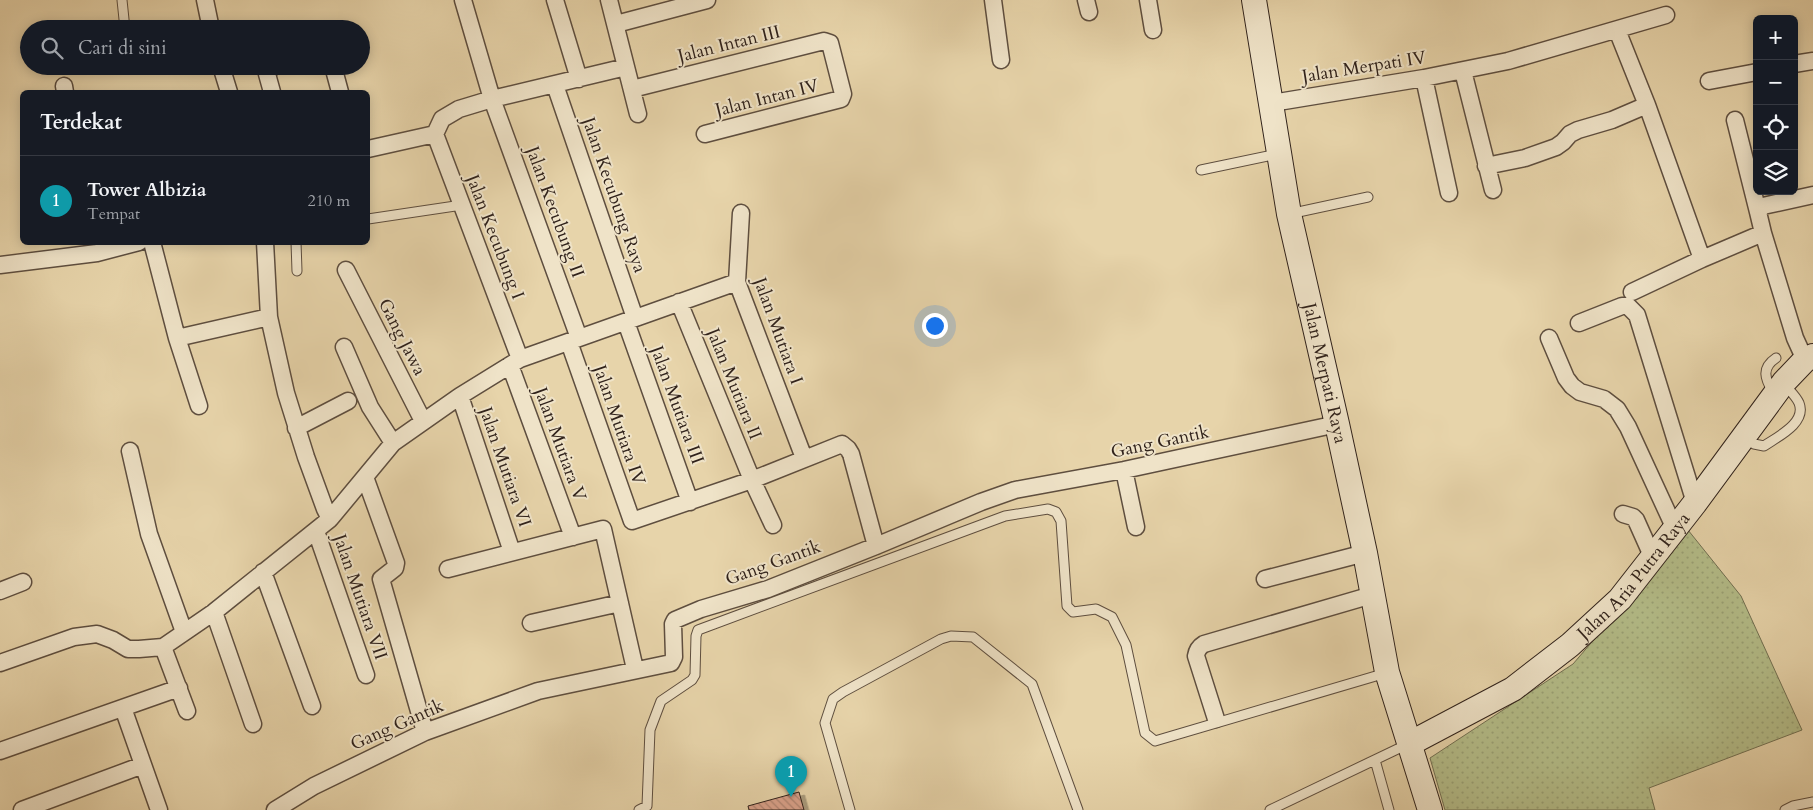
<!DOCTYPE html>
<html lang="id">
<meta charset="utf-8">
<style>
:root{--surface:#171b24;--page:#242831;--text:#f1f3f6;--muted:#9ea1a6;--line:#363941;--accent:#c59692}
body{margin:0;font-family:Cardo,serif;background:var(--page);color:var(--text)}
.controls{position:absolute;right:15px;top:15px;display:grid;overflow:hidden;border-radius:8px;box-shadow:0 2px 12px #0003}
.controls button{width:45px;height:45px;display:grid;place-items:center;padding:0;border:0;border-bottom:1px solid var(--line);background:var(--surface);color:var(--text);font:25px sans-serif}
.you{position:absolute;left:934px;top:325px;width:18px;height:18px;margin:-12px;border:4px solid #fff;border-radius:50%;background:#1a73e8;box-shadow:0 0 0 8px #1a73e833}
.badge{display:grid;place-items:center;width:32px;height:32px;border-radius:50%;background:var(--accent);color:#fff;font-size:16px;font-weight:700}
.pin{position:absolute;translate:-50% -41px;filter:drop-shadow(0 1px 2px #0008)}
.pin::after{content:'';position:absolute;top:26px;width:18px;height:15px;background:inherit;clip-path:polygon(0 0,100% 0,50% 100%)}
.list{margin:0;padding:0;list-style:none}
h2{display:flex;justify-content:space-between;align-items:center;height:65px;margin:0;padding:0 20px;font-size:21px}
h2 small{font-size:16px;font-weight:400;color:var(--muted)}
.list li{display:grid;grid-template-columns:32px 1fr auto;gap:15px;align-items:center;box-sizing:border-box;height:90px;padding:0 20px;border-top:1px solid var(--line)}
.list b{display:block;font-size:19px;white-space:nowrap}
.list p{margin:0;font-size:16px;white-space:nowrap;color:var(--muted)}
.list em{font-size:16px;font-style:normal;color:var(--muted)}
.icon{flex:none;width:28px;height:28px;fill:none;stroke:currentColor;stroke-width:2;stroke-linecap:round;stroke-linejoin:round}
.map{position:relative;flex:none;width:1813px;height:810px;overflow:hidden}
.search{position:absolute;background:var(--surface);box-shadow:0 2px 12px #0003;left:20px;top:20px;width:350px;height:55px;display:flex;align-items:center;gap:12px;box-sizing:border-box;padding:0 18px;border-radius:28px;color:var(--muted);font-size:19px}
.panel{position:absolute;background:var(--surface);box-shadow:0 2px 12px #0003;left:20px;top:90px;width:350px;height:155px;border-radius:8px}
.map>svg:first-child{display:block}
.grass{fill:url(#grass-dots);stroke:#727052}
.building{fill:url(#building-back-hatch);stroke:#30221b;filter:url(#shadow)}
.lines{fill:none;stroke-linecap:round;stroke-linejoin:round}
.service-casing{stroke:#5e4e3f;stroke-width:11}
.minor-casing{stroke:#5e4e3f;stroke-width:19}
.secondary-casing{stroke:#30221b;stroke-width:26}
.service{stroke:#efe3c8;stroke-width:9}
.minor{stroke:#efe3c8;stroke-width:16}
.secondary{stroke:#efe3c8;stroke-width:24}
.labels{text-anchor:middle;dominant-baseline:central;stroke-width:4;stroke-linejoin:round;paint-order:stroke}
.street-label{font-size:18px;fill:#30221b;stroke:#efe3c8}
</style>
<div class="map">
<svg width="1813" height="810" viewBox="0 0 1813 810">
<defs>
<pattern id="grass-dots" width="8" height="8" patternUnits="userSpaceOnUse" patternTransform="scale(1.25)"><rect width="8" height="8" fill="#b4bd89"/><path d="M2 2h.1M6 6h.1" fill="none" stroke="#9ba276" stroke-width="1.8" stroke-linecap="round"/></pattern>
<pattern id="building-back-hatch" width="6" height="6" patternUnits="userSpaceOnUse" patternTransform="scale(1.25)"><rect width="6" height="6" fill="#daa28b"/><path d="M-1 5l2 2M0 0l6 6M5-1l2 2" fill="none" stroke="#b18471"/></pattern>
<filter id="shadow"><feDropShadow dx="5.5" dy="3" stdDeviation="0" flood-color="#0004"/></filter>
</defs>
<rect width="100%" height="100%" fill="#e7d4aa"/>
<filter id="stains"><feTurbulence type="fractalNoise" baseFrequency=".004" numOctaves="4"/><feColorMatrix values="0 0 0 0 .2 0 0 0 0 .09 0 0 0 0 .02 0 0 0 .5 -.17"/></filter>
<radialGradient id="worn" r=".72"><stop offset=".6" stop-color="#630" stop-opacity="0"/><stop offset="1" stop-color="#630" stop-opacity=".3"/></radialGradient>
<path class="grass" d="M 1688,530 L 1741,596 L 1802,730 L 1649,788 L 1655,810 L 1445,810 L 1430,758 L 1573,664 Z"/>
<path class="building" d="M 799,792 L 804,810 L 749,810 L 748,806 Z"/>
<g class="lines">
<defs>
<path id="service" d="M 122,0 L 125,29
M 1201,170 L 1277,154
M 1289,214 L 1368,197
M 368,219 L 462,205
M 296,242 L 297,271
M 1773,392 C 1765,379 1761,368 1776,358
M 1745,435 L 1754,444 L 1764,446 C 1777,437 1807,423 1799,403 C 1796,396 1789,390 1784,384
M 1375,760 L 1389,810
M 639,810 L 647,806 L 650,730 L 661,701 L 692,680 L 695,675 L 696,636 L 698,630 L 1005,516 L 1048,509 L 1056,512 L 1061,521 L 1067,606 L 1073,612 L 1096,609 L 1112,617 L 1126,645 L 1145,733 L 1155,741 L 1386,673
M 850,810 L 825,723 L 833,699 L 843,692 L 941,639 L 951,636 L 973,637 L 1032,684 L 1078,810
M 1270,810 L 1408,744
M 1785,810 L 1793,806 L 1813,802"/>
<path id="minor" d="M 205,0 L 211,29
M 463,0 L 492,99 L 579,338
M 555,0 L 579,79
M 609,0 L 638,114
M 993,0 L 1001,60
M 1086,0 L 1089,12
M 1148,0 L 1153,30
M 616,24 L 707,0
M 1617,30 L 1647,105 L 1702,259
M 1794,64 L 1813,61
M 221,66 L 229,92
M 333,66 L 340,92
M 1463,71 L 1493,190
M 1424,78 L 1449,193
M 1709,81 L 1757,72
M 555,85 L 635,318
M 64,86 L 65,92
M 632,89 L 824,41 L 830,43 L 843,94 L 841,99 L 705,134
M 272,92 L 267,74 L 269,69 L 275,66
M 1272,103 L 1424,78 L 1508,61 L 1666,15
M 1735,120 L 1758,212
M 368,149 L 435,134
M 1486,166 L 1525,158 L 1556,147 L 1563,142 L 1570,134 L 1578,130 L 1612,120 L 1647,105
M 741,213 L 737,282 L 804,458
M 1763,233 L 1795,338 L 1805,360
M 152,242 L 177,338 L 199,406
M 265,242 L 269,317 L 286,393 L 306,457 L 325,509 L 330,519
M 0,265 L 97,253 L 139,242
M 346,270 L 423,421
M 1632,292 L 1702,259 L 1763,233 L 1758,212 L 1763,206 L 1813,195
M 679,302 L 752,480 L 773,525
M 626,322 L 690,502
M 1579,323 L 1622,306 L 1628,306 L 1637,315 L 1695,503
M 177,338 L 269,317
M 1549,338 L 1566,378 L 1572,386 L 1580,392 L 1604,399 L 1617,409 L 1628,427 L 1675,529
M 569,342 L 632,521 L 752,480 L 842,444 L 848,449 L 851,454 L 876,546
M 344,347 L 370,407 L 393,443
M 520,359 L 435,134 L 442,119 L 459,109 L 492,99 L 626,67
M 510,365 L 573,537
M 460,396 L 512,552
M 296,428 L 348,401
M 130,451 L 149,534 L 184,632
M 1124,470 L 1136,527
M 365,477 L 396,563 L 395,568 L 381,579 L 425,732
M 1623,514 L 1633,517 L 1636,520 L 1653,558
M 316,531 L 366,675
M 448,569 L 603,529 L 635,669
M 263,572 L 312,706
M 1265,579 L 1365,553
M 0,591 L 23,582
M 214,612 L 253,724
M 531,623 L 620,603
M 163,647 L 187,711
M 0,663 L 74,637 L 97,634 L 113,640 L 128,649 L 139,649 L 163,647 L 214,612 L 330,519 L 393,443 L 460,396 L 520,359 L 737,282
M 123,708 L 159,810
M 1216,719 L 1196,656 C 1197,650 1199,647 1204,644 L 1372,595
M 0,751 L 179,688
M 22,810 L 143,765
M 275,810 L 314,786 L 425,732 L 538,691 L 671,663 L 674,657 L 673,624 L 675,620 L 701,609 L 768,589 L 876,546 L 981,502 L 1015,490 L 1124,470 L 1337,424"/>
<g id="secondary">
<path id="s1" d="M 1254,0 L 1289,214 L 1337,424 L 1365,553 L 1387,672 L 1430,810"/>
<path id="s2" d="M 1409,744 L 1513,689 L 1570,645 L 1620,599 L 1695,503 L 1784,382 L 1805,360 L 1813,356"/>
</g>
</defs>
<use href="#service" class="service-casing"/>
<use href="#minor" class="minor-casing"/>
<use href="#secondary" class="secondary-casing"/>
<use href="#service" class="service"/>
<use href="#minor" class="minor"/>
<use href="#secondary" class="secondary"/>
</g>
<g class="labels">
<g class="street-label">
<text transform="translate(729 44) rotate(-14)">Jalan Intan III</text>
<text transform="translate(1364 67) rotate(-9)">Jalan Merpati IV</text>
<text transform="translate(767 98) rotate(-14)">Jalan Intan IV</text>
<text transform="translate(614 195) rotate(71)">Jalan Kecubung Raya</text>
<text transform="translate(555 212) rotate(70)">Jalan Kecubung II</text>
<text transform="translate(495 237) rotate(69)">Jalan Kecubung I</text>
<text transform="translate(778 331) rotate(70)">Jalan Mutiara I</text>
<text transform="translate(402 337) rotate(63)">Gang Jawa</text>
<text stroke="none"><textPath href="#s1" startOffset="380">Jalan Merpati Raya</textPath></text>
<text transform="translate(734 384) rotate(68)">Jalan Mutiara II</text>
<text transform="translate(677 405) rotate(70)">Jalan Mutiara III</text>
<text transform="translate(619 425) rotate(71)">Jalan Mutiara IV</text>
<text transform="translate(1160 442) rotate(-12)">Gang Gantik</text>
<text transform="translate(560 444) rotate(70)">Jalan Mutiara V</text>
<text transform="translate(505 467) rotate(71)">Jalan Mutiara VI</text>
<text transform="translate(773 563) rotate(-20)">Gang Gantik</text>
<text stroke="none"><textPath href="#s2" startOffset="284">Jalan Aria Putra Raya</textPath></text>
<text transform="translate(360 597) rotate(71)">Jalan Mutiara VII</text>
<text transform="translate(397 725) rotate(-24)">Gang Gantik</text>
</g>
</g>
<rect width="100%" height="100%" filter="url(#stains)"/>
<rect width="100%" height="100%" fill="url(#worn)"/>
</svg>
<div class="controls">
<button>+</button>
<button>−</button>
<button><svg class="icon" aria-label="locate" viewBox="0 0 24 24"><circle cx="12" cy="12" r="6"/><path d="M12 2v4M12 18v4M2 12h4M18 12h4"/></svg></button>
<button><svg class="icon" aria-label="layers" viewBox="0 0 24 24"><path d="M12 4l9 5-9 5-9-5zM3 14l9 5 9-5"/></svg></button>
</div>
<div class="you"></div>
<div class="pin badge" style="left:791px;top:797px;background:#0f9aa8">1</div>
<div class="search"><svg class="icon" aria-label="search" viewBox="0 0 24 24"><circle cx="10" cy="10" r="6"/><path d="M15 15l6 6"/></svg>Cari di sini</div>
<section class="panel">
<h2>Terdekat<small></small></h2>
<ul class="list">
<li><span class="badge" style="background:#0f9aa8">1</span><div><b>Tower Albizia</b><p>Tempat</p></div><em>210 m</em></li>
</ul>
</section>
</div>
